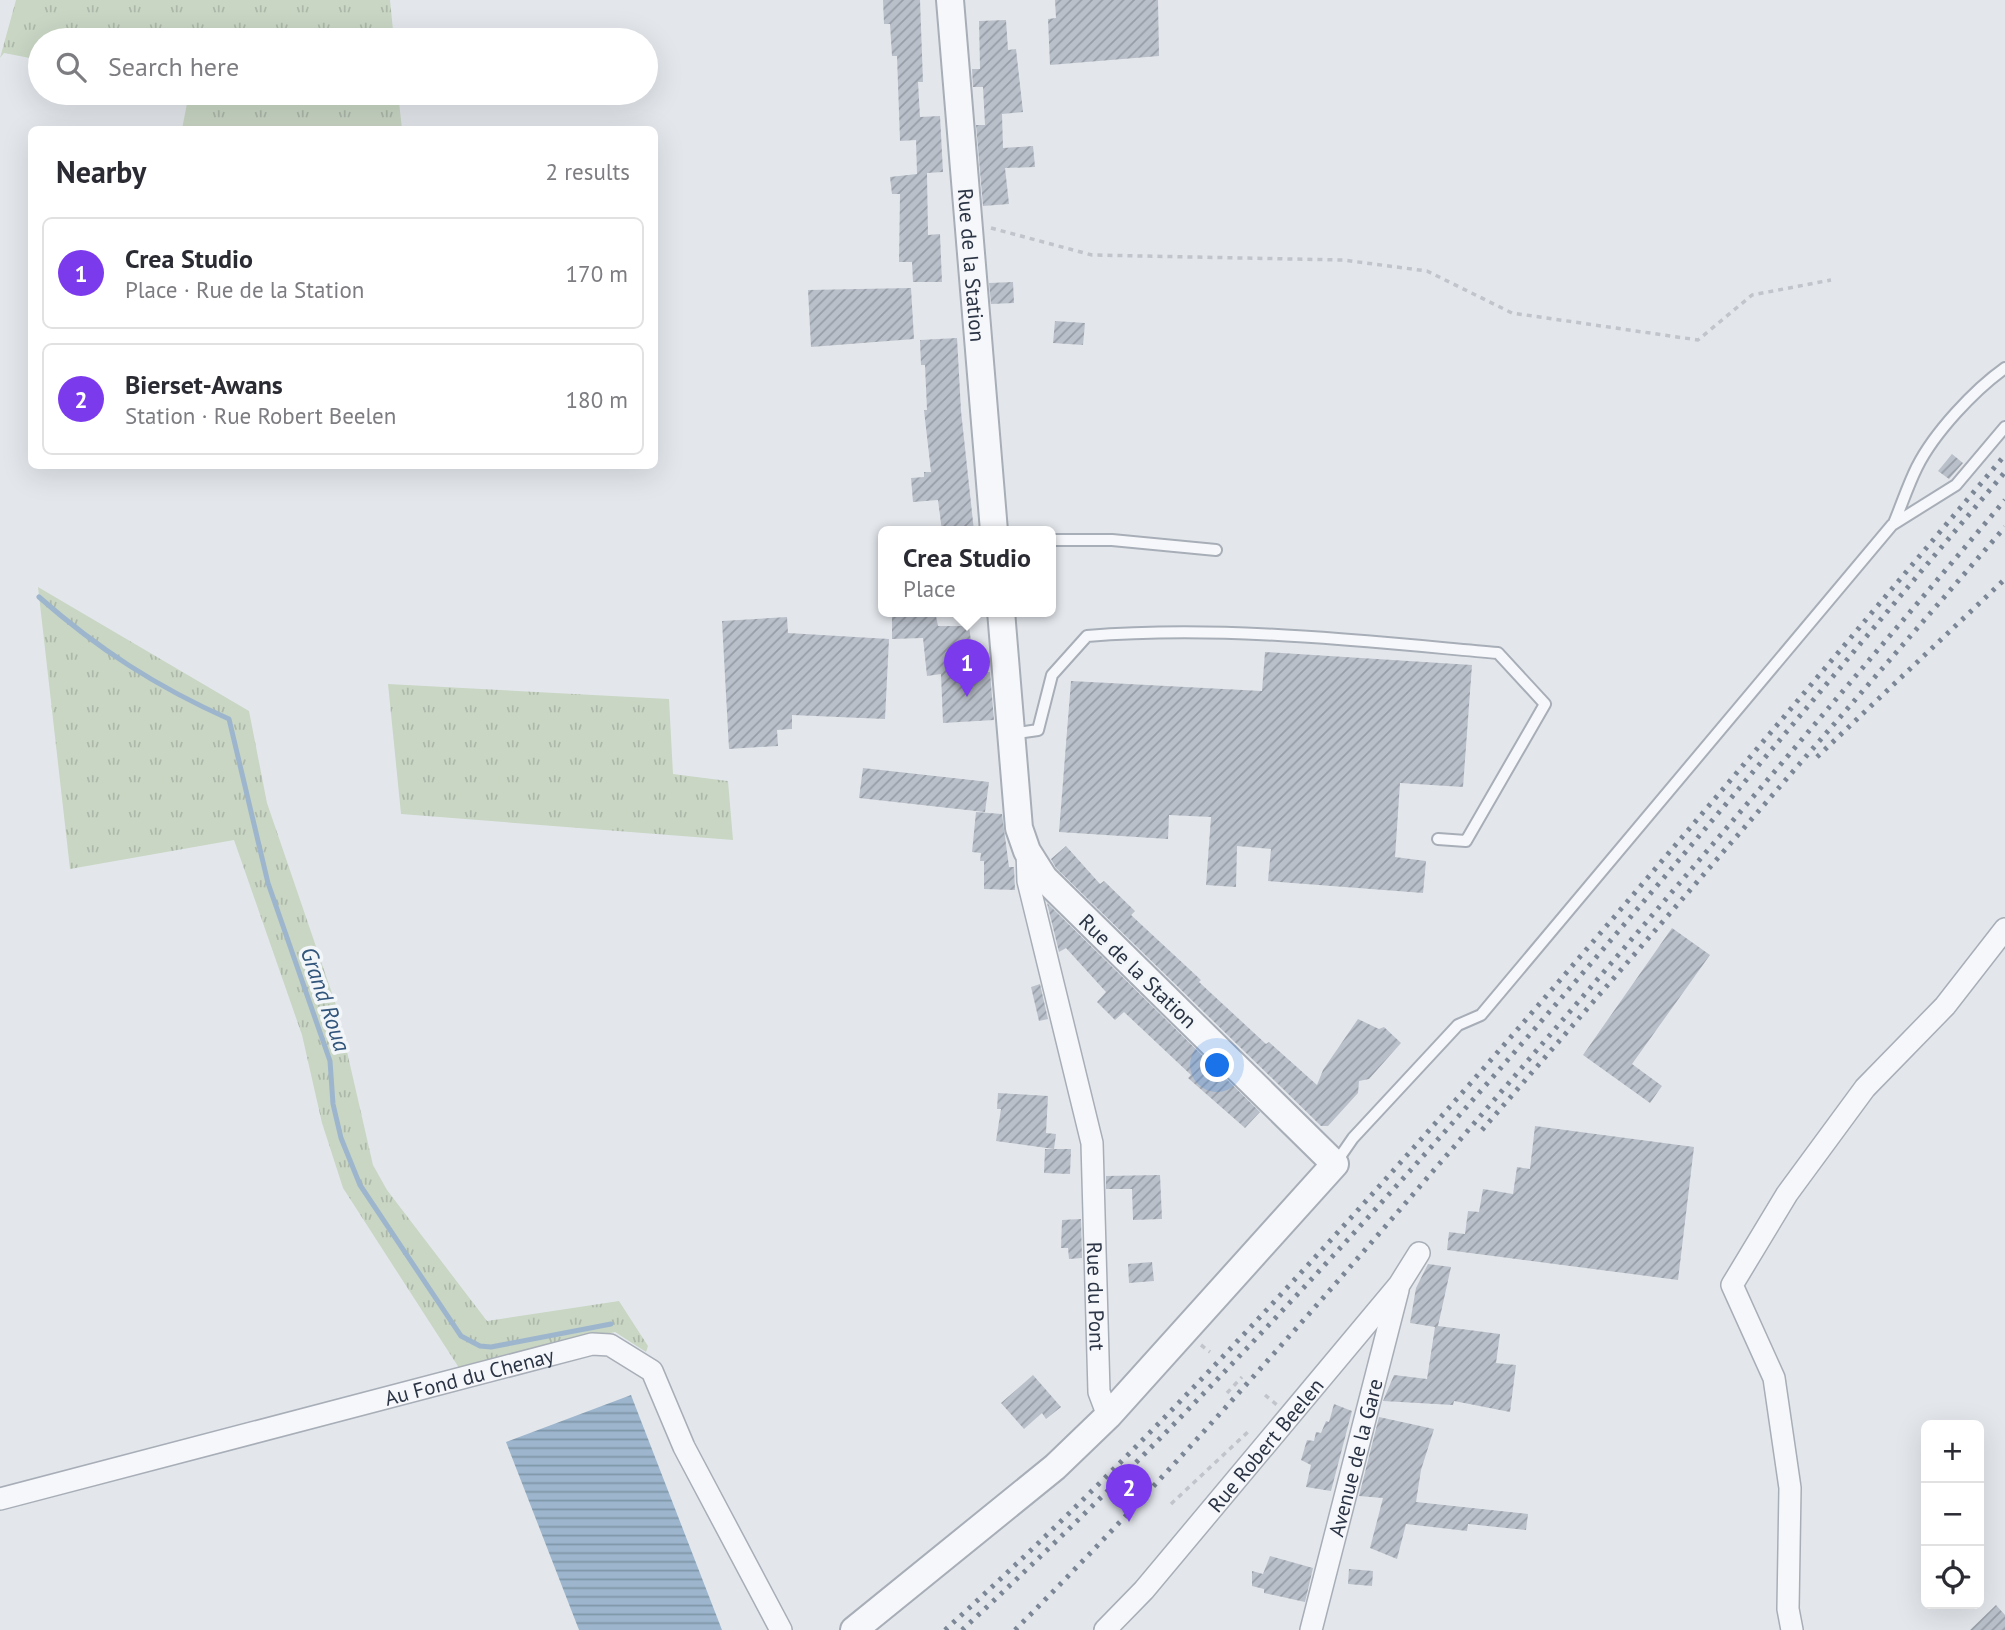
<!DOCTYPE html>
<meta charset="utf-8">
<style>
:root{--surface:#fff;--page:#f2f2f3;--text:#2b2b33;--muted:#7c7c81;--line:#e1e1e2;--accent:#7c3aed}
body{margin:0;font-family:"PT Sans",sans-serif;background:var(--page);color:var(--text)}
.controls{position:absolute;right:21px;bottom:21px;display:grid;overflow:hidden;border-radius:10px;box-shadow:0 7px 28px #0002}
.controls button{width:63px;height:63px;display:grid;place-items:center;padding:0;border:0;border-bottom:2px solid var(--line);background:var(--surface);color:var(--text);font:35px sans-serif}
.you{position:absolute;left:1218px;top:1066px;width:24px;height:24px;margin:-18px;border:5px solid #fff;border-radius:50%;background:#1a73e8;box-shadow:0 0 0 10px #1a73e833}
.badge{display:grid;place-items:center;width:46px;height:46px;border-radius:50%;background:var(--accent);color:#fff;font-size:23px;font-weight:700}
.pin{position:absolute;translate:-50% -58px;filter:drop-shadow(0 2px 4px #0008)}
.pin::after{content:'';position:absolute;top:37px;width:24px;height:21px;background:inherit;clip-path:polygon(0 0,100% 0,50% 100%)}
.popup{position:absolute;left:878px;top:526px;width:178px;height:91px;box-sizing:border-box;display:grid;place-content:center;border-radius:10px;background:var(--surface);filter:drop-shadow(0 2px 5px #0005);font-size:23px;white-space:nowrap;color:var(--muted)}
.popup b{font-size:26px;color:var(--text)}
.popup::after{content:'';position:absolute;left:50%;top:100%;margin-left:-14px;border:14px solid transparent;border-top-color:var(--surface)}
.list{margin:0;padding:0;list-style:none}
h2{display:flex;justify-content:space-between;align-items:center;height:91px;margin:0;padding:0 28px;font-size:30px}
h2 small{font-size:23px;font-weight:400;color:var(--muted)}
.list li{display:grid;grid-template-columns:46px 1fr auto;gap:21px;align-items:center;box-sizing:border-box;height:112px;margin:0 14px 14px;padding:0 14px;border:2px solid var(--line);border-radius:10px}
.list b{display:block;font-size:26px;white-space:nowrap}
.list p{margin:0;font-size:23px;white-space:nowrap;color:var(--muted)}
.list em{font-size:23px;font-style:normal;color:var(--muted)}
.icon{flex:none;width:38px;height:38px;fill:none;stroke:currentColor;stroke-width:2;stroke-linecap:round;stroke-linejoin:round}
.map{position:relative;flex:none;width:2005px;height:1630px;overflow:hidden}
.search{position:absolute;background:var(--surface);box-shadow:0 7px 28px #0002;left:28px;top:28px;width:630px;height:77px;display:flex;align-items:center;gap:18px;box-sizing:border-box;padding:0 24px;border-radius:38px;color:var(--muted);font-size:26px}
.panel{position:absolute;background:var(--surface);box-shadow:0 7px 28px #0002;left:28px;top:126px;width:630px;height:343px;border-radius:10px}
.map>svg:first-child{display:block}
.grass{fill:url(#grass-tufts)}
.water{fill:url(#water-rules)}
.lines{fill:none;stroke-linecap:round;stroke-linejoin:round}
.stream{stroke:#9db6cd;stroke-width:5}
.building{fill:url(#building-hatch)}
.service-casing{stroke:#a8aeb7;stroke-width:14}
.minor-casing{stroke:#a8aeb7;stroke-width:24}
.tertiary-casing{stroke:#a8aeb7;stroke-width:30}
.path{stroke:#c1c4cb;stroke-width:3.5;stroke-dasharray:5 5;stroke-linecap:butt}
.service{stroke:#f6f7fa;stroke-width:10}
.minor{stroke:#f6f7fa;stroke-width:21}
.tertiary{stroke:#f6f7fa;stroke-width:26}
.rail{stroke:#7b8696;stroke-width:5;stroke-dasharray:3.5 7;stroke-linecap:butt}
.labels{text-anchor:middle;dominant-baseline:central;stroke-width:7;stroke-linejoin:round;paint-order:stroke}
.street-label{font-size:21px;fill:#2a3445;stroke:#f3f6f9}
.water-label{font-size:23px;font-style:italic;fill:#31557b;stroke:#f3f6f9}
</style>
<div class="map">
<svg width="2005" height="1630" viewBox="0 0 2005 1630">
<defs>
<pattern id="grass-tufts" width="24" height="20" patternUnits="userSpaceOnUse" patternTransform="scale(1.75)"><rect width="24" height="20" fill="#c9d6c4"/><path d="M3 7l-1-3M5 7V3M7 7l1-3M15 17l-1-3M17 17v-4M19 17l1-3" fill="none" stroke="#adb8aa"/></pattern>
<pattern id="water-rules" width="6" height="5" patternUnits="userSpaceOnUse" patternTransform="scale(1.75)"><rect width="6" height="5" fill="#9db6cd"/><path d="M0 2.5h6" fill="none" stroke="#8095a8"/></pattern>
<pattern id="building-hatch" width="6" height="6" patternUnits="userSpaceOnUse" patternTransform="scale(1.75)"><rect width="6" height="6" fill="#bac0ca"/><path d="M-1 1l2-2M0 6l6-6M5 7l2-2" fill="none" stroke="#979da6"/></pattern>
</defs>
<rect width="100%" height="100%" fill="#e3e7ec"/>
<path class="grass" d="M 16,0 L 390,0 L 394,40 L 40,40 L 40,60 L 4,53 L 0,58 Z
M 189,93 L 398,93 L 402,129 L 182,129 Z
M 38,587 L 249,711 L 267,803 L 337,1008 L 373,1165 L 387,1190 L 487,1321 L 619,1301 L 648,1346 L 646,1352 L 615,1332 L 461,1371 L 343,1188 L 322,1123 L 302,1035 L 234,840 L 70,869 Z
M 388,684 L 669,699 L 673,774 L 728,781 L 733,840 L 401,814 Z"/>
<path class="water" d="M 631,1395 L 722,1630 L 579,1630 L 506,1442 Z"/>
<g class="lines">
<path class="stream" d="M 39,597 C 98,649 157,687 229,719 L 268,883 L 330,1061 L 333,1104 L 341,1138 L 360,1185 L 461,1336 L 480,1346 L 491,1347 L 611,1324"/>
</g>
<path class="building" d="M 883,0 L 920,0 L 923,82 L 918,82 L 920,117 L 940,116 L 943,172 L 927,173 L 928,235 L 940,234 L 942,282 L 913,282 L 912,262 L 899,262 L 900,194 L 892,194 L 890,177 L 917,174 L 916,140 L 900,141 L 897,56 L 892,56 L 890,24 L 884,24 Z
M 1055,0 L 1158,0 L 1159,56 L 1050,65 L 1048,19 L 1056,18 Z
M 1006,20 L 1008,50 L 1016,49 L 1023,112 L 1002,114 L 1003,148 L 1033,146 L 1035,167 L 1005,168 L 1009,204 L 983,206 L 976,125 L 985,125 L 983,87 L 973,87 L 972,69 L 980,69 L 979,21 Z
M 1013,282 L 1014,303 L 991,304 L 989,283 Z
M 911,288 L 914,339 L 811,347 L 808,290 Z
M 1055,321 L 1085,323 L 1083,345 L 1053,343 Z
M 957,338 L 961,411 L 974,531 L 942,531 L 938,500 L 913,502 L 911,478 L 924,477 L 924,472 L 931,472 L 924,410 L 927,410 L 925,365 L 921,365 L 920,340 Z
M 1952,454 L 1963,463 L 1949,479 L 1938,471 Z
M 892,611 L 935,611 L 938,626 L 969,626 L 975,673 L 990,672 L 994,720 L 943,723 L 941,674 L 927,676 L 923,638 L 892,639 Z
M 787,617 L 788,633 L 889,639 L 885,719 L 792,715 L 792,729 L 777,730 L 778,746 L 729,749 L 722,621 Z
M 1265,652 L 1472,665 L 1463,787 L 1400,783 L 1395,857 L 1426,861 L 1423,893 L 1268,881 L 1271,849 L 1237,846 L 1236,887 L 1206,885 L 1211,817 L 1169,815 L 1168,839 L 1059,832 L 1071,681 L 1262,691 Z
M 863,768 L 989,782 L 985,812 L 859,798 Z
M 976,812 L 1002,814 L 1009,867 L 1014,867 L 1015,890 L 984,889 L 984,861 L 980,861 L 981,853 L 972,852 Z
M 1066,846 L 1100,884 L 1104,881 L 1135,911 L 1131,915 L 1201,980 L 1199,982 L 1266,1044 L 1269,1042 L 1317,1085 L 1323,1070 L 1358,1019 L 1379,1029 L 1384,1027 L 1401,1043 L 1369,1079 L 1359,1081 L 1358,1093 L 1328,1126 L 1321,1126 L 1056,868 L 1051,859 Z
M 1047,903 L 1260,1112 L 1245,1128 L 1188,1078 L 1191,1075 L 1124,1012 L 1115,1020 L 1097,1002 L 1106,992 L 1066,948 L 1059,952 Z
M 1672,928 L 1710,955 L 1632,1064 L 1662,1086 L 1650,1103 L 1583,1055 Z
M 1040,984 L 1048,1019 L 1039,1021 L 1031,987 Z
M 998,1093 L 1048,1096 L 1046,1133 L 1056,1134 L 1054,1149 L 996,1141 L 1001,1109 L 997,1109 Z
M 1535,1126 L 1694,1147 L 1678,1280 L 1447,1250 L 1449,1232 L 1465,1234 L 1468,1211 L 1479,1212 L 1483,1189 L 1513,1194 L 1517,1167 L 1530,1169 Z
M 1045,1149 L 1071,1149 L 1070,1174 L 1044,1173 Z
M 1160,1175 L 1162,1219 L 1133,1220 L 1132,1189 L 1106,1189 L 1106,1176 Z
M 1081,1219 L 1082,1258 L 1069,1259 L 1068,1248 L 1061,1248 L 1062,1220 Z
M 1152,1262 L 1154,1281 L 1129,1283 L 1128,1264 Z
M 1428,1264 L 1451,1267 L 1438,1326 L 1500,1334 L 1496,1363 L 1516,1365 L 1510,1412 L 1454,1401 L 1453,1405 L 1383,1401 L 1394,1375 L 1427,1379 L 1435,1327 L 1410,1323 L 1416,1288 Z
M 1033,1375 L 1061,1407 L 1046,1419 L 1042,1413 L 1024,1429 L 1001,1403 Z
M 1334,1404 L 1352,1411 L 1331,1491 L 1306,1487 L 1311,1465 L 1301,1460 L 1307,1440 L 1314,1441 L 1316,1432 L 1321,1433 L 1326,1421 L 1329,1422 Z
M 1379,1417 L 1434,1429 L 1421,1470 L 1416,1502 L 1528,1514 L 1526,1530 L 1468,1524 L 1467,1531 L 1406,1524 L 1397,1559 L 1370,1548 L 1383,1498 L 1359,1496 Z
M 1270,1556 L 1313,1568 L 1305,1602 L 1264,1593 L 1264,1589 L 1252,1586 L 1252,1571 L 1263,1574 Z
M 1349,1569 L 1373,1571 L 1372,1586 L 1348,1584 Z
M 1996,1605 L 2005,1615 L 2005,1630 L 1970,1630 Z"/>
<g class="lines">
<defs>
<path id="service" d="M 1894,523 C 1902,504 1908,485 1917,467 C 1934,433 1974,390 2005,368
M 1051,540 L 1112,540 L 1216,550
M 1011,734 L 1038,730 L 1052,675 L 1087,636 C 1224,625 1362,641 1498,653 L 1545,704 L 1466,841 L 1438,839
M 1335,1164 L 1353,1138 L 1458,1025 L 1481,1015 L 1892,525 L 1956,485 L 2005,427"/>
<g id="minor">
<path id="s1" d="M 1027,851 L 1028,881 L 1092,1143 L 1099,1392 L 1108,1416"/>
<path id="s2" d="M 0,1499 L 592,1344 L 610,1345 L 652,1371 L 684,1447 L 781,1630"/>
<path id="s3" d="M 1105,1630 L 1144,1590 L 1399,1285 L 1419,1253"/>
<path id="s4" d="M 1311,1630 L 1398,1290"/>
<path d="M 1792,1630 L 1788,1609 L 1790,1488 L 1774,1378 L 1732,1285 L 1787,1194 L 1865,1088 L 1945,1006 L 2005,929"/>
</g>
<g id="tertiary">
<path id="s5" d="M 950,0 L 994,531"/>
<path d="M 854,1630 L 1055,1467 L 1108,1416 L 1335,1164 L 1044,878 L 1027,851 L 1019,828 L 1001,611"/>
</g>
</defs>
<use href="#service" class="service-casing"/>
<use href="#minor" class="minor-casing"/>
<use href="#tertiary" class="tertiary-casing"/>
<path class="path" d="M 991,228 L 1092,255 L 1343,260 L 1427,271 L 1512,313 L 1698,340 L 1752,295 L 1831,280
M 1201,1345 L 1210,1352
M 1227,1393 L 1242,1377
M 1265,1395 L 1277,1405
M 1171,1504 L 1251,1429"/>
<use href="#service" class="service"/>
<use href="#minor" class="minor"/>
<use href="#tertiary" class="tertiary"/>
<path class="rail" d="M 1817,757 L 2005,579
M 1482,1130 L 2005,527
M 945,1630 C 1132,1461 1302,1275 1469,1085 C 1650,878 1827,665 2005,455
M 962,1630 C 1345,1278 1669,868 2005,472
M 1015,1630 C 1186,1459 1344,1275 1501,1092 C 1670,895 1838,697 2005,500"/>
</g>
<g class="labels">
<g class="street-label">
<text stroke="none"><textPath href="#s5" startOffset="266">Rue de la Station</textPath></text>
<text transform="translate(1138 971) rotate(44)">Rue de la Station</text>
<text stroke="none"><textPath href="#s1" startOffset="453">Rue du Pont</textPath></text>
<text stroke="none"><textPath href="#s2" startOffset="485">Au Fond du Chenay</textPath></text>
<text stroke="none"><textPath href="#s3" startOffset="245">Rue Robert Beelen</textPath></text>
<text stroke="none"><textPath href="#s4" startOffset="178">Avenue de la Gare</textPath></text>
</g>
<g class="water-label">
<text transform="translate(326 999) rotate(71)">Grand Roua</text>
</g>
</g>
</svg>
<div class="controls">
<button>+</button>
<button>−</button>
<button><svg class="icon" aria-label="locate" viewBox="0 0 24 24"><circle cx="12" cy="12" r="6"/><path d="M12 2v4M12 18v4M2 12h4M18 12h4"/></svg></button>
</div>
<div class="you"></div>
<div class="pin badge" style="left:967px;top:697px">1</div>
<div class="popup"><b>Crea Studio</b>Place</div>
<div class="pin badge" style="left:1129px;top:1522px">2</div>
<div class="search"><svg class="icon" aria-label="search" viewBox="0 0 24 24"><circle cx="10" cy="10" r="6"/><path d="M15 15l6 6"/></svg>Search here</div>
<section class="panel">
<h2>Nearby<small>2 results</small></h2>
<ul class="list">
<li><span class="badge">1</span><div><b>Crea Studio</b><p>Place · Rue de la Station</p></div><em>170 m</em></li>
<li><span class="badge">2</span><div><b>Bierset-Awans</b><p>Station · Rue Robert Beelen</p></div><em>180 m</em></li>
</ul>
</section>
</div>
